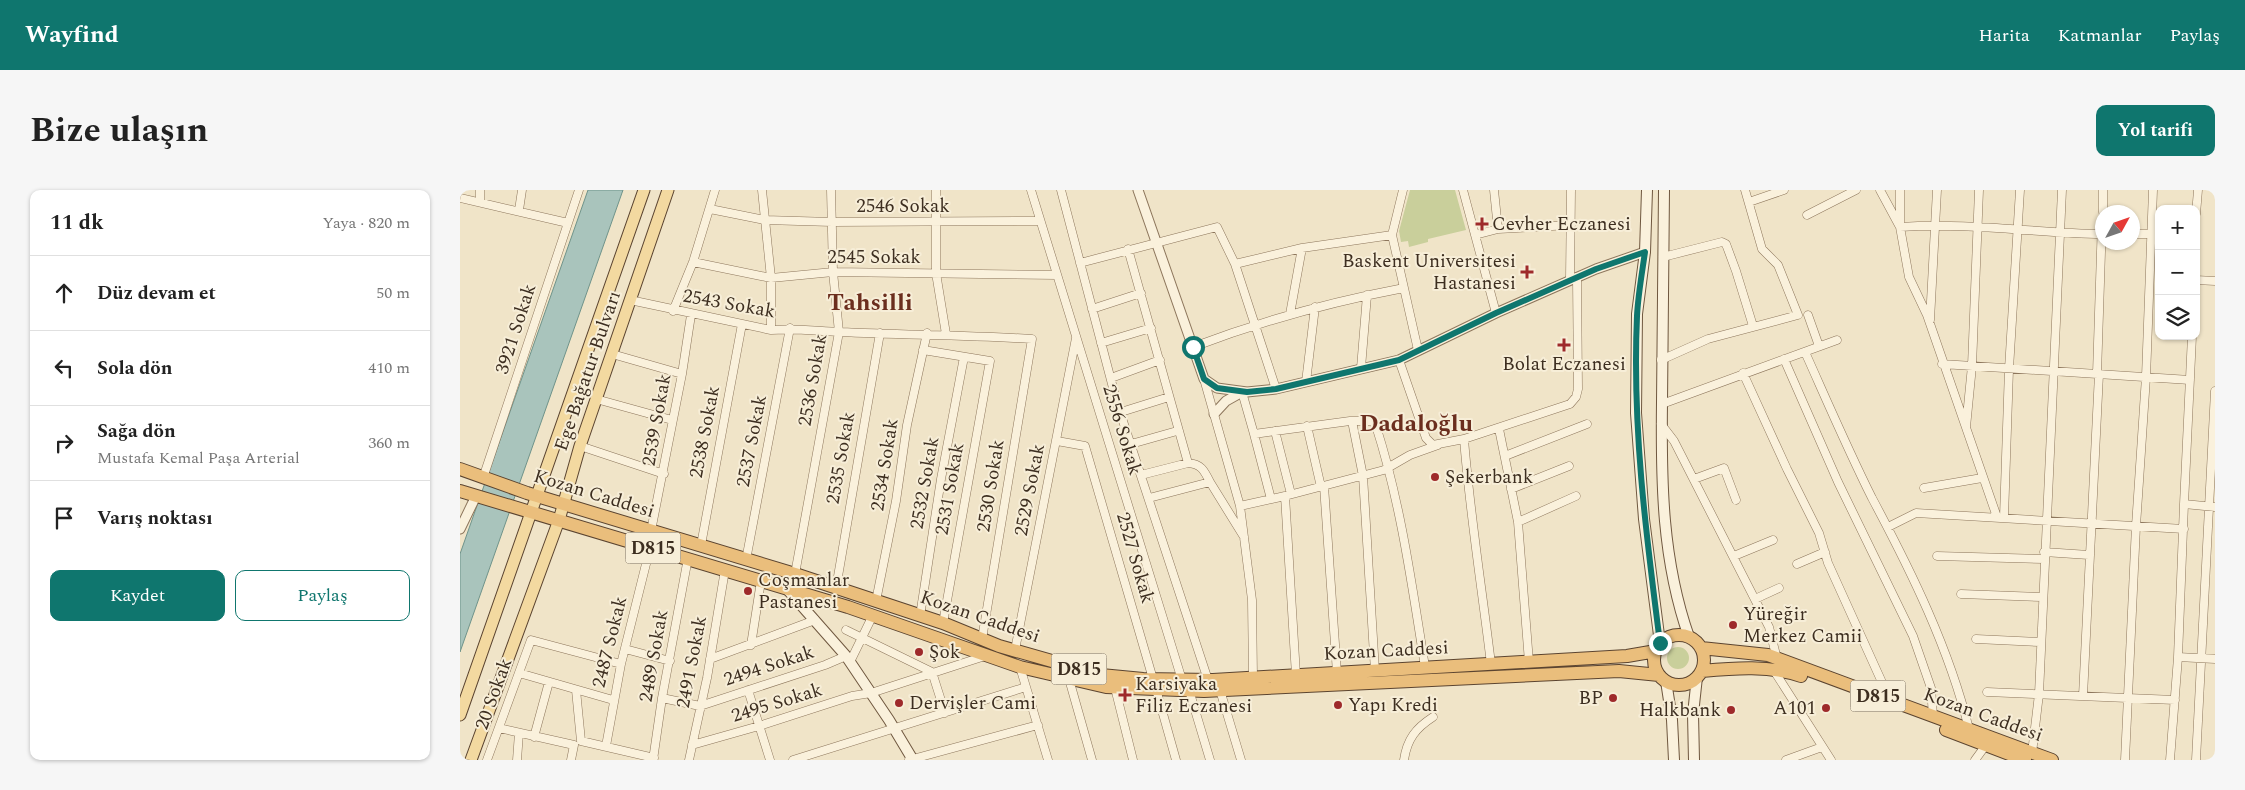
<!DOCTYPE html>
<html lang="tr">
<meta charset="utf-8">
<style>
:root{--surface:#fff;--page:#f6f6f6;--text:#222;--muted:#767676;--line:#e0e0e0;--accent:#0f766e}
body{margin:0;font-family:Spectral,serif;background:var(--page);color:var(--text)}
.controls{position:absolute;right:15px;top:15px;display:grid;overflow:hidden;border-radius:10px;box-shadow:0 1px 4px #0004}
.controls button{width:45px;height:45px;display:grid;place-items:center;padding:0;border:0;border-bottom:1px solid var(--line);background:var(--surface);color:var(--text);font:25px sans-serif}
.compass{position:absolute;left:1635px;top:15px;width:45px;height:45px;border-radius:50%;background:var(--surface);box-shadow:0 1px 4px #0004;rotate:50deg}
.stop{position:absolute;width:15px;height:15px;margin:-11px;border:4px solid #0f766e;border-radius:50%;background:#fff}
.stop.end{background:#0f766e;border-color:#fff;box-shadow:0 1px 5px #0008}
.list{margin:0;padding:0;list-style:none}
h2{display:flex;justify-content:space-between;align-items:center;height:65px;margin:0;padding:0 20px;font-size:21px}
h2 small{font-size:16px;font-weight:400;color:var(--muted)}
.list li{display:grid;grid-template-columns:32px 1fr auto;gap:15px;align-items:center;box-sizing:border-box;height:75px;padding:0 20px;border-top:1px solid var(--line)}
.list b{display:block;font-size:19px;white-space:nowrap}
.list p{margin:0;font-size:16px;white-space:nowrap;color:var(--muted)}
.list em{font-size:16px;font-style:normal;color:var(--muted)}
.actions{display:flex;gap:10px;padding:15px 20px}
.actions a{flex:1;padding:11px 0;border:1px solid var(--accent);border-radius:10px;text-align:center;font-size:18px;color:var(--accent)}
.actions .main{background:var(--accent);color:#fff}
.icon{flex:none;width:28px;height:28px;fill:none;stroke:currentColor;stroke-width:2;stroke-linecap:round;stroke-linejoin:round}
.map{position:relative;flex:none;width:1755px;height:570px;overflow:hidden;border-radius:10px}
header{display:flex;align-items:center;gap:30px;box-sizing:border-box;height:70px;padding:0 25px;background:var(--accent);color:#fff}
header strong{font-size:24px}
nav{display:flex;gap:28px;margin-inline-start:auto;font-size:18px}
.intro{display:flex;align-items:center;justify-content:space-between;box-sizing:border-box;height:120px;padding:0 30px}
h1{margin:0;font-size:35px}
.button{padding:12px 22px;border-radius:10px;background:var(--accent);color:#fff;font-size:18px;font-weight:700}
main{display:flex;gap:30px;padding:0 30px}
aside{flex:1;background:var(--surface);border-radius:10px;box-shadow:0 1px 4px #0004}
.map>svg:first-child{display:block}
.green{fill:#c9cf9b}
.water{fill:#a9c4bc;stroke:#6f938a}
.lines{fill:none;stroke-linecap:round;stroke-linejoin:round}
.minor-casing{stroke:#8d765c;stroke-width:9}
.tertiary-casing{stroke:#8d765c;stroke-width:11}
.secondary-casing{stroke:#6f573f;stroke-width:12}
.primary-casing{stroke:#5b4430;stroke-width:13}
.trunk-casing{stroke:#5b4430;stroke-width:14}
.minor{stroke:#faf1dc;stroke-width:8}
.tertiary{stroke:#faf1dc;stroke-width:9}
.secondary{stroke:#faf1dc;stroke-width:10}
.primary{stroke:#f3d9a0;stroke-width:11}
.trunk{stroke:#eabe7c;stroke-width:12}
.route{stroke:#0f766e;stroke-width:6}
.poi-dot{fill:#9e2a2b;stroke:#f7eed8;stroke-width:2}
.labels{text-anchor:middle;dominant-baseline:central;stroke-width:4;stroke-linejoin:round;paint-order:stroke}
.shield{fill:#f7eed8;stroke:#756857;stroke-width:1}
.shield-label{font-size:18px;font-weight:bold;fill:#3d2e20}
.street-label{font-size:19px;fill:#3d2e20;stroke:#f7eed8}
.poi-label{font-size:19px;fill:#3d2e20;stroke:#f7eed8;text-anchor:start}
.district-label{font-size:24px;font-weight:bold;fill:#6b2e1e;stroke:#f7eed8}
</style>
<header>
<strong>Wayfind</strong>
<nav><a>Harita</a><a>Katmanlar</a><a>Paylaş</a></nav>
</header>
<div class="intro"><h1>Bize ulaşın</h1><a class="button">Yol tarifi</a></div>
<main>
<aside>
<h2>11 dk<small>Yaya · 820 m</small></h2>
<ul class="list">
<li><svg class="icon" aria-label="ahead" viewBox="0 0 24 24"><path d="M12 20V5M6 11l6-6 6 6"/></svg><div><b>Düz devam et</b></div><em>50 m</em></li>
<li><svg class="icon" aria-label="left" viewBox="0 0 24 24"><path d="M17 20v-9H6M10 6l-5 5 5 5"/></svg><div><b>Sola dön</b></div><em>410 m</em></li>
<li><svg class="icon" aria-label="right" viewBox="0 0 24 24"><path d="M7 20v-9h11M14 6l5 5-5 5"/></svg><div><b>Sağa dön</b><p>Mustafa Kemal Paşa Arterial</p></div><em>360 m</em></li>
<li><svg class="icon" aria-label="arrive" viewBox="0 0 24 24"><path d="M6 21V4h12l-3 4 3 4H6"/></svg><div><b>Varış noktası</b></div></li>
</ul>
<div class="actions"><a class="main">Kaydet</a><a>Paylaş</a></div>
</aside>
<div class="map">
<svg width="1755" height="570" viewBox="0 0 1755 570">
<rect width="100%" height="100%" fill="#f0e4c8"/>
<path class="green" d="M 950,0 L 995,0 L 1006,40 L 968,49 L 968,52 L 949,57 L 948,51 L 941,52 L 939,41 Z
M1207 468a11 11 0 1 1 22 0a11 11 0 1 1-22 0Z"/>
<path class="water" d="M 128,0 L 163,0 L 0,462 L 0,364 Z"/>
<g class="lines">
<defs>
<path id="minor" d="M 302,0 L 311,88 L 311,140
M 476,0 L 476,83 L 486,144
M 571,0 L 722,490
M 601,0 L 657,213 L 748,490
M 943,0 L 932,45 L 958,160
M 1003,0 L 1036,123
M 1034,0 L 1038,39 L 1111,35
M 1420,0 L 1440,37 C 1508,32 1575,43 1642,44
M 1440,0 L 1440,37 L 1449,87 L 1467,125 L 1537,327
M 0,8 L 108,33
M 20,12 L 20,0
M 1289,12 L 1324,0
M 250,19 L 305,30 L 372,32 L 580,31
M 59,20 L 62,0
M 1643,22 L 1643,0
M 1736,24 L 1738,0
M 1347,25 L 1396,0
M 1672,44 L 1699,44
M 1015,45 L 1038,39
M 668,59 L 728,273 L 681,285
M 1203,67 L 1262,52 L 1266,54 L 1276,81 L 1293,136
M 233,72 L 311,88 L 373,82 L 597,85
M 620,73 L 757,37 L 775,74 L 816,199
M 775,74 L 842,58 L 932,45
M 1110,90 L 1111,0
M 1736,90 L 1755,91
M 170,110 L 311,140 C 334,138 356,141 380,142 C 444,145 508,145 572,149 L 522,449
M 632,119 L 681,103
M 213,121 L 233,72 L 255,0
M 830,124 L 842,58
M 1348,125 L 1359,156
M 1470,130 L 1477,0
M 1732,146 L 1724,314 L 1755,317
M 641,153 L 691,138
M 733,157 C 804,130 870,112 944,98
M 463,160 L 530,171 L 483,433
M 1345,162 C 1367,211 1388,260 1412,308 C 1451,381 1489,458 1509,539
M 152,164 L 222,184
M 1324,169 L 1378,292 L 1453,446 L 1471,498 L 1473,526
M 939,170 L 966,248 L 973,255 L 1004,249 L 1110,214 L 1116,207 L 1118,199 L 1117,87
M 1201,170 L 1248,149 L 1338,125 L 1318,75 L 1302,59 L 1285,0
M 1482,174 L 1730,190
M 901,178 L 907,105
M 1283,183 L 1327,279 L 1359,343 L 1368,373 L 1430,510
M 1637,184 L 1642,31
M 651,188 L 700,170
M 744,189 L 780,316 L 792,410 L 793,488
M 846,192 L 855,117
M 782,202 L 794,244
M 136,209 L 212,230
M 1202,214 L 1377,150
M 661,222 L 709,207
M 892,231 L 903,286 L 915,481
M 1201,234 L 1214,251 L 1309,437 L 1317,469
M 847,236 L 861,297
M 1506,237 L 1512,176 L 1519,0
M 1039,239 L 1058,332 L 1069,472
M 815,241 L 831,304
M 1004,249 C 1010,325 1022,399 1031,474
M 597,251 L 625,256 L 693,489
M 671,254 L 717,241
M 120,256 L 204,284
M 1045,266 L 1127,234
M 728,273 C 741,274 744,280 750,292
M 23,288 L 119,0
M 1234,289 L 1264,278 L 1276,310
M 864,296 L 877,483
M 1464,298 L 1522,288
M 1051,299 L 1109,276
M 825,306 L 836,485
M 689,308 L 750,292 L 784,347
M 811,309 L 794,244 L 890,231 L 912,231 L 916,236 C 941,314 952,396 965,477
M 1724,314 L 1718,467 L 1755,469
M 780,316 L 825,306 L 924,280 L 950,265 L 978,255
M 1544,327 L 1549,179 L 1560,0
M 1058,332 L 1116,306
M 1428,337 L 1456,323 L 1724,339
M 191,341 L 222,184 L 231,125
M 241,355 L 282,134
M 1584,362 L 1629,365
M 1274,366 L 1313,350
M 1477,366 L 1584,369
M 286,370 L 330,138
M 1337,374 L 1365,362
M 335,384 L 379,142 L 373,82 L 371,0
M 376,398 L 420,143
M 1501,404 L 1582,407
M 1295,409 L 1319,398
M 416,411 L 436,311 L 447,235 L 467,143
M 460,426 L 481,289 L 504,167
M 386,440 L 472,482 L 485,523
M 1516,449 L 1580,452
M 291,455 L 301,391
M 165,459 L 210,471
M 555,460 L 616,148
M 250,469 L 355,430
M 390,472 L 413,425
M 560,477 L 588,570
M 1313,479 L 1371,570
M 59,483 L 153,510
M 609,489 L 632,570
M 655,498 L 673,570
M 696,499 L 716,570
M 116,500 L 121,551 L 194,568
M 288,500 L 310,570
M 729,500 L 750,570
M 760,500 L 781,570
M 1527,502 L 1715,510
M 1623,506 L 1639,184
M 202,508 L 240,516 L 365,475 L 386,466
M 39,538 L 114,555 L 111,570
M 74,547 L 89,492
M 232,555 L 299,536 L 392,506 L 411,503 L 525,466
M 146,556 L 161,474 L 190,358
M 1572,563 L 1579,504 L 1602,0
M 27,570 L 71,450 L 161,474
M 57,570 L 59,543
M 193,570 L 202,508 L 228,368
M 229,570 L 247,488 L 265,380
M 333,570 L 566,497
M 449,570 L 578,535
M 944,570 C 947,549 956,538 973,527
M 1326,570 L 1362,557
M 1515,570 L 1526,555
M 1665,570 L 1676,336 L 1686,187 L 1693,0
M 1710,570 L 1718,467
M 1736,570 L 1755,201"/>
<path id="tertiary" d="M 678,0 L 744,189 L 757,198 L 787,202 L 816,199 L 939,170 L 1036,123 L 1136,79 L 1185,62
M 754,224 L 766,211 L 782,202
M 0,339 L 16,306"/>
<path id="secondary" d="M 1187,0 L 1185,62 L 1177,124 L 1176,223 L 1184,329 L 1200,453
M 1204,0 C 1204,71 1202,141 1202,212 C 1201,293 1202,370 1229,447
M 327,399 L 386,466 L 429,530 L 453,570
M 1206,491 L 1212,530 L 1214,570
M 1234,570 L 1233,524 L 1237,487"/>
<path id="primary" d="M 0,525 L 184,0
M 11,570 L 99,330 L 120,256 L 208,0"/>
<path id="trunk" d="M 0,279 L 67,303 L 335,384 L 483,433 L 539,456 L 641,485 L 683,489 L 753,490 L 1167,466 L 1196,461
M 0,301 L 388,417 L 560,477 L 646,497 L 744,501 L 1159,481 L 1199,485
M1194 470a25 25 0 1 1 50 0a25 25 0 1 1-50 0Z
M 1241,458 L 1308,465 L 1592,570
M 1242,481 C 1274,478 1310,475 1341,486
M 1486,540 L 1565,570"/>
</defs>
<use href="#minor" class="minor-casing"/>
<use href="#tertiary" class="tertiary-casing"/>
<use href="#secondary" class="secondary-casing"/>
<use href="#primary" class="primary-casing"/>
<use href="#trunk" class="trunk-casing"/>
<use href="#minor" class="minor"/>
<use href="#tertiary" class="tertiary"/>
<use href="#secondary" class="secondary"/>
<use href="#primary" class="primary"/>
<use href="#trunk" class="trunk"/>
</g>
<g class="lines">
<path class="route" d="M 733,157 L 744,189 L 757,198 L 787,202 L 816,199 L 939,170 L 1036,123 L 1136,79 L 1185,62 C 1182,83 1178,105 1177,126 C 1172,236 1186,344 1200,453"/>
</g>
<g class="poi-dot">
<path d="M1019.5 26.5h5v5h5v5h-5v5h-5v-5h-5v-5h5z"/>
<path d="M1064.5 74.5h5v5h5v5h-5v5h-5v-5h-5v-5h5z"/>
<path d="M1101.5 147.5h5v5h5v5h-5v5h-5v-5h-5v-5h5z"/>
<circle cx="975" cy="287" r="5"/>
<circle cx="288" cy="401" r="5"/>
<circle cx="1273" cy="435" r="5"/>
<circle cx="459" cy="462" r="5"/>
<path d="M662.5 497.5h5v5h5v5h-5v5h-5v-5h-5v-5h5z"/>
<circle cx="1153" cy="508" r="5"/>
<circle cx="439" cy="513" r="5"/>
<circle cx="878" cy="515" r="5"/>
<circle cx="1366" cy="518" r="5"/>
<circle cx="1271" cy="520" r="5"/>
</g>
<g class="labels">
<g class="shield">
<rect x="165.5" y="342.5" width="55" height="31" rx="4"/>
<rect x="591.5" y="463.5" width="55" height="31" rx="4"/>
<rect x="1390.5" y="490.5" width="55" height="31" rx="4"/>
</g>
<g class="shield-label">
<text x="193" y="358">D815</text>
<text x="619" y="479">D815</text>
<text x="1418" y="506">D815</text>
</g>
<g class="street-label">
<text x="443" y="16">2546 Sokak</text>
<text x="414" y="67">2545 Sokak</text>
<text transform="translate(269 114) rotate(10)">2543 Sokak</text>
<text transform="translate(56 139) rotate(-72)">3921 Sokak</text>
<text transform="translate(128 181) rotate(-71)">Ege Bağatur Bulvarı</text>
<text transform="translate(353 190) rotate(-80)">2536 Sokak</text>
<text transform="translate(197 230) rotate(-80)">2539 Sokak</text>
<text transform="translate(662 240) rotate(73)">2556 Sokak</text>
<text transform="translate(245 242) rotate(-79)">2538 Sokak</text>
<text transform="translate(292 251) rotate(-79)">2537 Sokak</text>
<text transform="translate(381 268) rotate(-80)">2535 Sokak</text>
<text transform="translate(425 275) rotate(-81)">2534 Sokak</text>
<text transform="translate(465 293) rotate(-80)">2532 Sokak</text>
<text transform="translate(531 296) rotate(-81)">2530 Sokak</text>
<text transform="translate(490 299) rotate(-80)">2531 Sokak</text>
<text transform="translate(570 300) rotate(-79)">2529 Sokak</text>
<text transform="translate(134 304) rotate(17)">Kozan Caddesi</text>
<text transform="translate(675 368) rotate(74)">2527 Sokak</text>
<text transform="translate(520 427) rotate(19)">Kozan Caddesi</text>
<text transform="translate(150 452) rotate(-76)">2487 Sokak</text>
<text transform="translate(926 461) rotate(-3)">Kozan Caddesi</text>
<text transform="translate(194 466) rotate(-80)">2489 Sokak</text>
<text transform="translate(232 472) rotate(-79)">2491 Sokak</text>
<text transform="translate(309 476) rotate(-18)">2494 Sokak</text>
<text transform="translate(34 504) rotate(-70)">20 Sokak</text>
<text transform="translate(317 513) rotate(-17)">2495 Sokak</text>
<text transform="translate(1523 525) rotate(20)">Kozan Caddesi</text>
</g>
<g class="poi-label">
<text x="1032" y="34">Cevher Eczanesi</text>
<text x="1056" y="71" text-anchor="end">Baskent Universitesi<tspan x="1056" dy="22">Hastanesi</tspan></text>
<text x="1104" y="174" text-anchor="middle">Bolat Eczanesi</text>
<text x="985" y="287">Şekerbank</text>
<text x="298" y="390">Coşmanlar<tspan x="298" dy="22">Pastanesi</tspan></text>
<text x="1283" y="424">Yüreğir<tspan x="1283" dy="22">Merkez Camii</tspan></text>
<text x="469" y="462">Şok</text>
<text x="675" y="494">Karsiyaka<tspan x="675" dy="22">Filiz Eczanesi</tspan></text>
<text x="1143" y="508" text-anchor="end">BP</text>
<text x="449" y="513">Dervişler Cami</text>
<text x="888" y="515">Yapı Kredi</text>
<text x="1356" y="518" text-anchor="end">A101</text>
<text x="1261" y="520" text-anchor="end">Halkbank</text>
</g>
<g class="district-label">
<text x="410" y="113">Tahsilli</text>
<text x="956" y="234">Dadaloğlu</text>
</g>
</g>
</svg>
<div class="controls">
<button>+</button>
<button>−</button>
<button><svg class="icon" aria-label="layers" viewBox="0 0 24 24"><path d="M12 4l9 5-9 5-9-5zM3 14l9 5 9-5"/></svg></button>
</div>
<svg class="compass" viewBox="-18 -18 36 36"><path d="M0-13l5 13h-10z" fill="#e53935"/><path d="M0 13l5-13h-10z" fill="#767676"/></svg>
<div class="stop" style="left:733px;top:157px"></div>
<div class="stop end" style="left:1200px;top:453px"></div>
</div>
</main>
